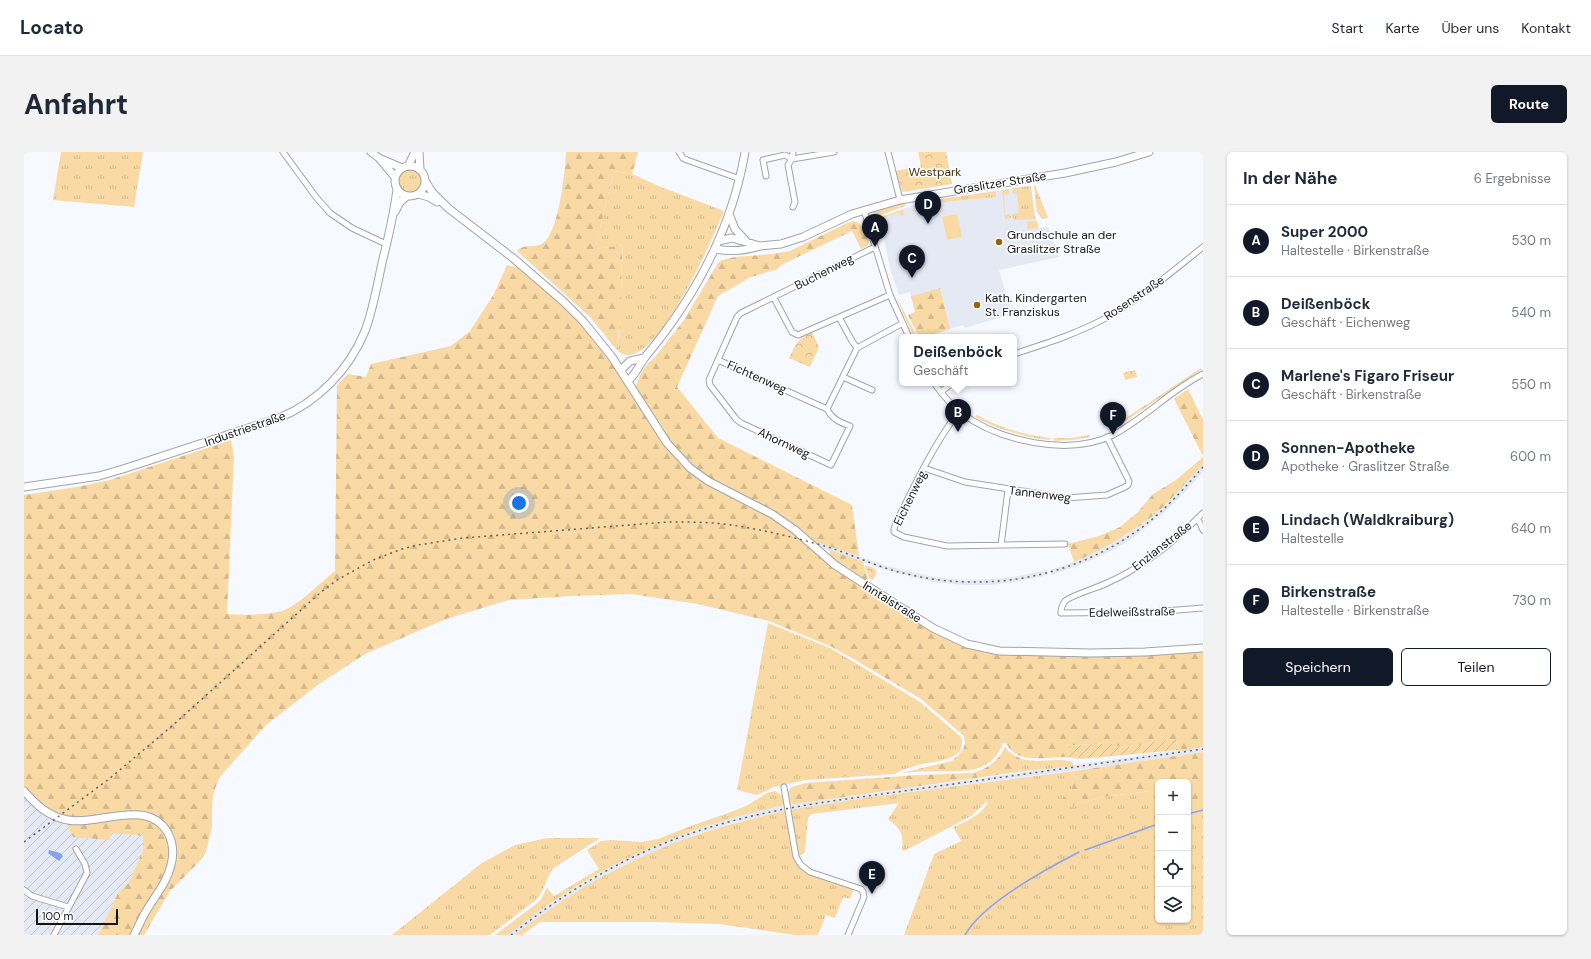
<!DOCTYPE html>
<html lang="de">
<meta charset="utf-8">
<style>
:root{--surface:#fff;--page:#f2f2f3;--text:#1f2937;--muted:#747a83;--line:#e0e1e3;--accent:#111827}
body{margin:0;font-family:"DM Sans",sans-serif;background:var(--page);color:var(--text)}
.controls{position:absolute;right:12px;bottom:12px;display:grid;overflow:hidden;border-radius:6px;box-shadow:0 1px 3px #0004}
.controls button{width:36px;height:36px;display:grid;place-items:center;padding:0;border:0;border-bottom:1px solid var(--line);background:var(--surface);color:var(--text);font:20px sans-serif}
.scale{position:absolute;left:12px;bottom:10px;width:82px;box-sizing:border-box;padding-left:4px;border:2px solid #131416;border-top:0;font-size:11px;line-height:14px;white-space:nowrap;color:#131416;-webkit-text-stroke:3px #fff;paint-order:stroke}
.you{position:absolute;left:495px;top:351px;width:14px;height:14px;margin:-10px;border:3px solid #fff;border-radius:50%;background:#1a73e8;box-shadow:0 0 0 6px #1a73e833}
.badge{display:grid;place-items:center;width:26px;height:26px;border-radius:50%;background:var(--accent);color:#fff;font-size:13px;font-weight:700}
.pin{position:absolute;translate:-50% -33px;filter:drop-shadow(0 1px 2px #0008)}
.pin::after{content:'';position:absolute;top:21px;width:14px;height:12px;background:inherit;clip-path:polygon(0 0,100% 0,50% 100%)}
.popup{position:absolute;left:875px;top:182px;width:118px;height:52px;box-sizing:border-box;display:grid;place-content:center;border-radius:6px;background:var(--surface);filter:drop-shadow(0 1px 3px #0005);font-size:13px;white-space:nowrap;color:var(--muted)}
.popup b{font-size:15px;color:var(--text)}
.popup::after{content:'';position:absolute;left:50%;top:100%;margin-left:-8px;border:8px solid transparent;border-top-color:var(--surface)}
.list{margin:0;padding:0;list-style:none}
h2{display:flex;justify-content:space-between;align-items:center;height:52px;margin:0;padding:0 16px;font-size:17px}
h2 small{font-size:13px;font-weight:400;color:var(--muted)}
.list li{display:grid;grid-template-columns:26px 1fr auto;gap:12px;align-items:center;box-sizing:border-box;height:72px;padding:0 16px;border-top:1px solid var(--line)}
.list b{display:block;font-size:15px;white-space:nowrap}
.list p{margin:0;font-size:13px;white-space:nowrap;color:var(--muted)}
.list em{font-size:13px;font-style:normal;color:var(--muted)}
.actions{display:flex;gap:8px;padding:12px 16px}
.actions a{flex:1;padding:9px 0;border:1px solid var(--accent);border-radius:6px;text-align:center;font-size:14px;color:var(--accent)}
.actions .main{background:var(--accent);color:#fff}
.icon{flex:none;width:22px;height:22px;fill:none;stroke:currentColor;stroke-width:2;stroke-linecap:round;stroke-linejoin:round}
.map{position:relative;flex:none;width:1179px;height:783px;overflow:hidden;border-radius:6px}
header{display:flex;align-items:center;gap:24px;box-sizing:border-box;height:56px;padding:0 20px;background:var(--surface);border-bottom:1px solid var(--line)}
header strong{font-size:19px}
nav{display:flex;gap:22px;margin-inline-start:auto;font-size:14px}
.intro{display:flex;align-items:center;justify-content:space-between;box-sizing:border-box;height:96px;padding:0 24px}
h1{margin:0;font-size:28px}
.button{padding:10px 18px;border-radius:6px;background:var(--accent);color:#fff;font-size:14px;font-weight:700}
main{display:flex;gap:24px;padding:0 24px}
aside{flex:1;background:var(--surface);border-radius:6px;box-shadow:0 1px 3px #0004}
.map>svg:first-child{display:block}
.built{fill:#e4e9f4}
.industrial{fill:url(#industrial-furrows)}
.grass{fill:url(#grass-tufts)}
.forest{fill:url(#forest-firs)}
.park{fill:url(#park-crowns)}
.garden{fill:url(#garden-furrows)}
.pitch{fill:#f9d9a4}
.water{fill:#85a4ef}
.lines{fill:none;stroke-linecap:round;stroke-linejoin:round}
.stream{stroke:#85a4ef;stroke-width:1.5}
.street-casing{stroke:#a1a4aa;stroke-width:7}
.secondary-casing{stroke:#a1a4aa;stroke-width:9}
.street{stroke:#fff;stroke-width:5}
.secondary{stroke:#fff;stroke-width:7}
.rail{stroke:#5f6164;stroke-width:1.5;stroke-dasharray:2 4;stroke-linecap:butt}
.poi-dot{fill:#90670e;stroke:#fff;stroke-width:1.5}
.labels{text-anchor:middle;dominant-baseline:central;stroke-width:3;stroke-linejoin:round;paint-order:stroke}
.park-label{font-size:12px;fill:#43300c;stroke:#fff}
.street-label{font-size:12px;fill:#131416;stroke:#fff}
.poi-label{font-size:12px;fill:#131416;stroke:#fff;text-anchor:start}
</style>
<header>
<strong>Locato</strong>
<nav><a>Start</a><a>Karte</a><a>Über uns</a><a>Kontakt</a></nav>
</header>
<div class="intro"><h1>Anfahrt</h1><a class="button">Route</a></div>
<main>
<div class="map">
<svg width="1179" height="783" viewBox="0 0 1179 783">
<defs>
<pattern id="industrial-furrows" width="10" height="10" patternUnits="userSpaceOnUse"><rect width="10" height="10" fill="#e4e9f4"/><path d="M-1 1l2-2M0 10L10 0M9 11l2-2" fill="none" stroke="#c3c7d0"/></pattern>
<pattern id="grass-tufts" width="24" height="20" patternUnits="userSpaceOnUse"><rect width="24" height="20" fill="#f9d9a4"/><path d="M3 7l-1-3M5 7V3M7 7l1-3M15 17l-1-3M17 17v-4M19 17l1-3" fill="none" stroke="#d5b98c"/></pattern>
<pattern id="forest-firs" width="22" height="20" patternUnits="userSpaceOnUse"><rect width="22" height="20" fill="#f9d9a4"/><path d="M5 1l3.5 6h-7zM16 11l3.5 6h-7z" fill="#d5b98c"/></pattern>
<pattern id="park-crowns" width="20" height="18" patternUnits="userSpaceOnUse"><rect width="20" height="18" fill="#f9d9a4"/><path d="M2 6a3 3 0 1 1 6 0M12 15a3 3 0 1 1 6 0" fill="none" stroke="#d5b98c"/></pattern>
<pattern id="garden-furrows" width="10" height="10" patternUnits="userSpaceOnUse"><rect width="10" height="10" fill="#f9d9a4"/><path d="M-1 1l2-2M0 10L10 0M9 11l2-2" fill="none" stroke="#d5b98c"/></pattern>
</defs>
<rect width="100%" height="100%" fill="#f6f9ff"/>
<path class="built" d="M 1007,34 L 1011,67 L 1014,71 L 1015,76 L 1024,75 L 1035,105 L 975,118 L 988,162 L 941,176 L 939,173 L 926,177 L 916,136 L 887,144 L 886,140 L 875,143 L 866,116 L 857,74 L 860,65 L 874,61 L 880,63 L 879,57 L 897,51 L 899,62 L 908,60 L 907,49 L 911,51 L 972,45 L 972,39 Z
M 1179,312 L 1179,320 L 1164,337 L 1141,360 L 1109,386 L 1089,398 L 1056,413 L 1027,423 L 1026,418 L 1050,410 L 1072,400 L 1106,381 L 1139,355 Z
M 785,388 L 804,393 L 863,414 L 909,425 L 940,428 L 966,427 L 989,425 L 1023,418 L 1024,423 L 991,430 L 965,433 L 940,433 L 909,430 L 862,418 L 791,394 Z
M 1179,595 L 1179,600 L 1099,612 L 839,646 L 766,658 L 765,653 Z
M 761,653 L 762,659 L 712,670 L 670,683 L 593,716 L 527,756 L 490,783 L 483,783 L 525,752 L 590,713 L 633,693 L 670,678 L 711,665 Z"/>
<path class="industrial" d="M 0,644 L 42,671 L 86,688 L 87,681 L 119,684 L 119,698 L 105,730 L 94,741 L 74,783 L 0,783 Z"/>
<path class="grass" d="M 37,0 L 119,0 L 110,55 L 29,48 Z
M375 29a12 12 0 1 1 24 0a12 12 0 1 1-24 0Z
M 590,19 L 608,22 L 637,35 L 700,59 C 691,81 626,235 592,197 L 595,183 L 599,93 L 571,97 Z
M 1011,33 L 1024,66 L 1018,67 L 1014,61 L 1013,61 L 1010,34 Z
M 1007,34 L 1011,67 L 990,68 L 988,62 L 995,61 L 993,42 L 989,42 L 988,36 Z
M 985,37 L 985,42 L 980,43 L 981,63 L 986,62 L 987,66 L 981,67 L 978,38 Z
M 972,39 L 972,45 L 911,51 L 910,48 Z
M 907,49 L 908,60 L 899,62 L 897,51 Z
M 880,50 L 881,54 L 851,65 L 850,61 L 852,58 Z
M 879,57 L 880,63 L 878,64 L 874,61 L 861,65 L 863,69 L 858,72 L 858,80 L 855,81 L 852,67 Z
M 1013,69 L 1015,76 L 1004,77 L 1003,70 Z
M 873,148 L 874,148 L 893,185 L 890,185 Z
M 1177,216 L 1177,218 L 1091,276 L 1090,274 Z
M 953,263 C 975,276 1001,283 1026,286 L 1026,288 C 1001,285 974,278 951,265 Z
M 1066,283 L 1066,285 L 1048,288 L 1030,289 L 1030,286 L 1048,286 Z
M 744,471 L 806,496 L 828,509 L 896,550 L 937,585 C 944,608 913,609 898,612 C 889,614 879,617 871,622 L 781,628 L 750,635 L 733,643 L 713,638 Z
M 998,607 C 1015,612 1032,605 1049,610 L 1049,614 L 993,620 L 997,617 L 1000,611 Z
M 1050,619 L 1048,636 L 1044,655 L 1079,645 L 1134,638 L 1134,768 L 1164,768 L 1164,660 L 1179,657 L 1179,783 L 880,783 L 910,702 L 937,689 L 929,675 C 940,671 962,661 964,648 L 947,664 L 880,699 L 878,698 C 880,682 877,677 864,667 L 875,651 L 788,662 L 784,666 L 781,700 L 778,703 L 774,704 L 766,658 L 839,646 Z
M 751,639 L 759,644 L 761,653 L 711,665 L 670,678 L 633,693 L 590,713 L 563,728 L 525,752 L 483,783 L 471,783 L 516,749 L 523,736 L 530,744 L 575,717 L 563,698 L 577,689 L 588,688 L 617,690 L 634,687 L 664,675 L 710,659 L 724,653 L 743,641 Z
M 762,659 L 776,714 L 830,736 L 826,747 L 819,745 L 811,766 L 802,763 L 794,783 L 771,783 L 695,772 L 633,770 L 516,770 L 498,783 L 490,783 C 523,759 556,735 593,717 C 646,689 703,671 762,659 Z
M 523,686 L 576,686 L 530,716 C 522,725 521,738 513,747 L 466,783 L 368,783 L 458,711 L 491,693 Z"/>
<path class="forest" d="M 542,0 L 614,0 L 608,22 L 590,19 L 571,97 L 599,93 C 596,128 599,162 592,197 L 566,165 L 493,99 C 500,91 510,97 519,91 C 535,80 541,20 542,0 Z
M 830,69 C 841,72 842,82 845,91 L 843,94 L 837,97 L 828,79 L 757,113 L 754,117 L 727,125 L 694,144 L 653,235 L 694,286 L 828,353 L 835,404 L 785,388 L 710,340 L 675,320 L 646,290 L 611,236 L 617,221 L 624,211 L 631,205 L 660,168 L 694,111 L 698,108 L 711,105 L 748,102 L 766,99 L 823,71 Z
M 483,113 L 497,116 L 557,171 L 574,191 L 641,293 L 664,318 L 743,362 L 769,380 L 809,415 L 917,484 L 950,497 L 1179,499 L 1179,595 L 1154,599 L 1152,587 L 1128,590 L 1124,593 L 1096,595 L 1086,591 L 1043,594 L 1043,605 C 1022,604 994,614 982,591 L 979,591 C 966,623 940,619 911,619 C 900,619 889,620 877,621 L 928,609 L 939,598 L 941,591 L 940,584 L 897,547 L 828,506 L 806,494 L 745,469 L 674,452 L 607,442 L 547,444 L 485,448 L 422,467 L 341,502 L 295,532 L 242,573 L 195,626 L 189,642 L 188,658 L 188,675 L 182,700 L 177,708 L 146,739 L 120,783 L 114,783 L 123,763 L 146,724 L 146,679 L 142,673 L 130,664 L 56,668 L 43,666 L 25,659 L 0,636 L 0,343 L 53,335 L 86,328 L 207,288 L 210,305 L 203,462 C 219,463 251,464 265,456 C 282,446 296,431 311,419 L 313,233 L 324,222 L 342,225 L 347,212 L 427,194 L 446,179 L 470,142 Z
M 916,136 L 926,177 L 901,185 L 895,185 L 884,163 L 891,160 L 887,144 Z
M 1164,237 L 1179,268 L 1179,304 L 1150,247 Z
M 1179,305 L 1179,312 C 1166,326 1153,341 1139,355 C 1112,379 1082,396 1050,410 L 1044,392 L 1075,384 L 1096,375 L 1114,360 L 1129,342 L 1152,328 Z
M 806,398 L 839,410 L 845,432 L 805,405 Z
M 981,595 C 987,604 996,604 1000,610 L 997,617 L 993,620 L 765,653 L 764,642 L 765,638 L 768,635 L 782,631 L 894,623 L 949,621 C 963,617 975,609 981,595 Z
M 1179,600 L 1179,657 L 1164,660 L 1164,630 L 1134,630 L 1134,638 L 1079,645 L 1044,655 L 1039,647 L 1048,636 L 1050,619 Z
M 109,664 C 114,665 122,666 127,668 C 172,692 123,754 107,783 L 74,783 L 94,741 L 105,730 L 119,698 L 119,684 L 87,681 L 86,688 L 49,685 L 42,671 L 56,672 Z"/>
<path class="park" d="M 894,0 L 922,0 L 928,32 L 878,40 L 872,19 L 897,14 Z
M 788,180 L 795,195 L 786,215 L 765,206 C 772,193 773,186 788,180 Z
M 1111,218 L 1113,225 L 1101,228 L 1099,221 Z
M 841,413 L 850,416 L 853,420 L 849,428 L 845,426 Z"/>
<path class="garden" d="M 1152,587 L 1154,598 L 1057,607 L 1043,605 L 1044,594 L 1086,591 L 1096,595 L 1124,593 L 1128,590 Z"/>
<path class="pitch" d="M 933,62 L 938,85 L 923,88 L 918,65 Z"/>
<path class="water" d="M 25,698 L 36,701 L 39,704 L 35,709 L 24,701 Z"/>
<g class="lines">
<path class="stream" d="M 1164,662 L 1179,658
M 1061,698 L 1134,672
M 941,783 C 959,751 1022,717 1055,700"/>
<defs>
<path id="street" d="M 259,0 L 292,45 L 306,61 L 328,76 L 362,92
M 655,0 L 659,6 L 663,8 L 716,27
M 769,0 L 768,7 L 810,0
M 864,0 L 876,48
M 742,24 L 739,8 L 761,3 L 768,7 L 764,13 L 771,50 L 769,55
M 840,58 L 866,143 L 885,185
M 750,146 L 768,180 L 774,183 L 866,143
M 815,165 L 828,189 L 833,196
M 990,202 C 1024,191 1058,180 1089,162 C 1121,143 1150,118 1179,95
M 694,208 L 803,257
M 819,225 L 848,238
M 910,231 C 918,242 926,252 936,260 C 974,289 1044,305 1089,283 C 1121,266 1147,238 1179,222
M 917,240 L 928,231
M 803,257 C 808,267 815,270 826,274 L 807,313 L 717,271 L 712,267 L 686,233 L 685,228 L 713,165 L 717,161 L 851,95
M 803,257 L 833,196 L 879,171
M 935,259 C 909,294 891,332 872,371 L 870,377 L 870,380 L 880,385 L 923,394 L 1041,392
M 900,316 L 941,330 L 1042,346 L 1083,343 L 1101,335 L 1104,333 L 1105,329 L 1083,285
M 1179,361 C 1151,389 1120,415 1083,431 C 1073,436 1048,443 1041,449 C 1038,453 1037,456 1037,461 L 1128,460 L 1179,456
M 1173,367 L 1176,371 L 1179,378
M 977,393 L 984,338
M 760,635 L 772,705 L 777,713 L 786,720 L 837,737 L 839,740 L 840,745 L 824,783
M 0,738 L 8,744 L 44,755
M 30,783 L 63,721 L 61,712 L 52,697"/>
<path id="secondary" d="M 347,0 L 355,6 L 371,25
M 395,0 L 396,17
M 357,7 L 378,16
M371 29a15 15 0 1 1 30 0a15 15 0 1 1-30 0Z
M 384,14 L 391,0
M 402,30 L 408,40 L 424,56 L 489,106 L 540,150 L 559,169 L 588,205 L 643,291 L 666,316 L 684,329 L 748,362 L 771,378 L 811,413 L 909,476 L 943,492 L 975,499 L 1066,501 L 1121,500 L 1179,496
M 394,42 L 405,45 L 413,50
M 371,60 L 376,50 L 383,44
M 705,62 L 711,77 L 722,89
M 694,89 L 708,86 L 736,94 L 757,92 L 779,85 L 828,62 L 876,48 L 1041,21 L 1092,10 L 1125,0
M 691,97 C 707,100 721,99 736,94
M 597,218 L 606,209 L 620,206
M 604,229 C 613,221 615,213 622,204 C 671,145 708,76 721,0
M 0,335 L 75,324 L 99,317 L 255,266 C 294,250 325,218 341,179 C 349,158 353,134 358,111 C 364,87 370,62 373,37
M 0,639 C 12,653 25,665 44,668 C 75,674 123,645 144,681 C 149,691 150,702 147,713 C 143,731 130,745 121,761 C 117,768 114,776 110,783"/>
</defs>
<use href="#street" class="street-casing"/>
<use href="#secondary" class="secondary-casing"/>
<use href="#street" class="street"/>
<use href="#secondary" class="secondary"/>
<path class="rail" d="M 0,690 L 85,627 L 148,574 L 297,440 L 313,428 L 349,408 L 378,397 L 394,393 L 439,386 L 644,370 C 665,370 687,370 708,373 C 740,378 773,386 804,395 C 829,403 853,415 879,421 C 956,441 1040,428 1107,383 C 1135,365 1157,340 1179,315
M 487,783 C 542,739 604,702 671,680 C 713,666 757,657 801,650 L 1179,597"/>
</g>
<g class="poi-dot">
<circle cx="975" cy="90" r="4"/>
<circle cx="953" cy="153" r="4"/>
</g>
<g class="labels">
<g class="park-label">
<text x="911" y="20">Westpark</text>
</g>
<g class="street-label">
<text transform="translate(976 31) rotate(-9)">Graslitzer Straße</text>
<text transform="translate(800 120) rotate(-27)">Buchenweg</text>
<text transform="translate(1110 146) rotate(-34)">Rosenstraße</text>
<text transform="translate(733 225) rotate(24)">Fichtenweg</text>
<text transform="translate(221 277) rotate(-19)">Industriestraße</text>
<text transform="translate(760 291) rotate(25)">Ahornweg</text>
<text transform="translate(1016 342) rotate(7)">Tannenweg</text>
<text transform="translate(886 346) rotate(-64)">Eichenweg</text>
<text transform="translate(1138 394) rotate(-38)">Enzianstraße</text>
<text transform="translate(868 450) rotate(32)">Inntalstraße</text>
<text transform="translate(1108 460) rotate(-1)">Edelweißstraße</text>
</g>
<g class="poi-label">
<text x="983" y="83">Grundschule an der<tspan x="983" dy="14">Graslitzer Straße</tspan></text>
<text x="961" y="146">Kath. Kindergarten<tspan x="961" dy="14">St. Franziskus</tspan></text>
</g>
</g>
</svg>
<div class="controls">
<button>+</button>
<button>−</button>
<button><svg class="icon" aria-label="locate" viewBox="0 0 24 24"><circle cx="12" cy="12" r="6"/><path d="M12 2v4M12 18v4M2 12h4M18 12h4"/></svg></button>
<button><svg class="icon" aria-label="layers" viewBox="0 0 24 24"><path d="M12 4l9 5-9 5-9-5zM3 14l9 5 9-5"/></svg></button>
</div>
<div class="scale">100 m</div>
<div class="you"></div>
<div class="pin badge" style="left:851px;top:95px">A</div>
<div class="pin badge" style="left:934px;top:280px">B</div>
<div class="popup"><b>Deißenböck</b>Geschäft</div>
<div class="pin badge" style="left:888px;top:126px">C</div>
<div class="pin badge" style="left:904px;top:72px">D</div>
<div class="pin badge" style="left:848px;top:742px">E</div>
<div class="pin badge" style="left:1089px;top:283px">F</div>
</div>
<aside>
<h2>In der Nähe<small>6 Ergebnisse</small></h2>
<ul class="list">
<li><span class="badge">A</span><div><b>Super 2000</b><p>Haltestelle · Birkenstraße</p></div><em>530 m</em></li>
<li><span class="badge">B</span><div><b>Deißenböck</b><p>Geschäft · Eichenweg</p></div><em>540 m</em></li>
<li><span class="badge">C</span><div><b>Marlene's Figaro Friseur</b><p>Geschäft · Birkenstraße</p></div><em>550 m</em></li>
<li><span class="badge">D</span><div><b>Sonnen-Apotheke</b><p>Apotheke · Graslitzer Straße</p></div><em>600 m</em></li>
<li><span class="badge">E</span><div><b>Lindach (Waldkraiburg)</b><p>Haltestelle</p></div><em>640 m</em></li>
<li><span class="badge">F</span><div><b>Birkenstraße</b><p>Haltestelle · Birkenstraße</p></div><em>730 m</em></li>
</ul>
<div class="actions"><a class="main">Speichern</a><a>Teilen</a></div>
</aside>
</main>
